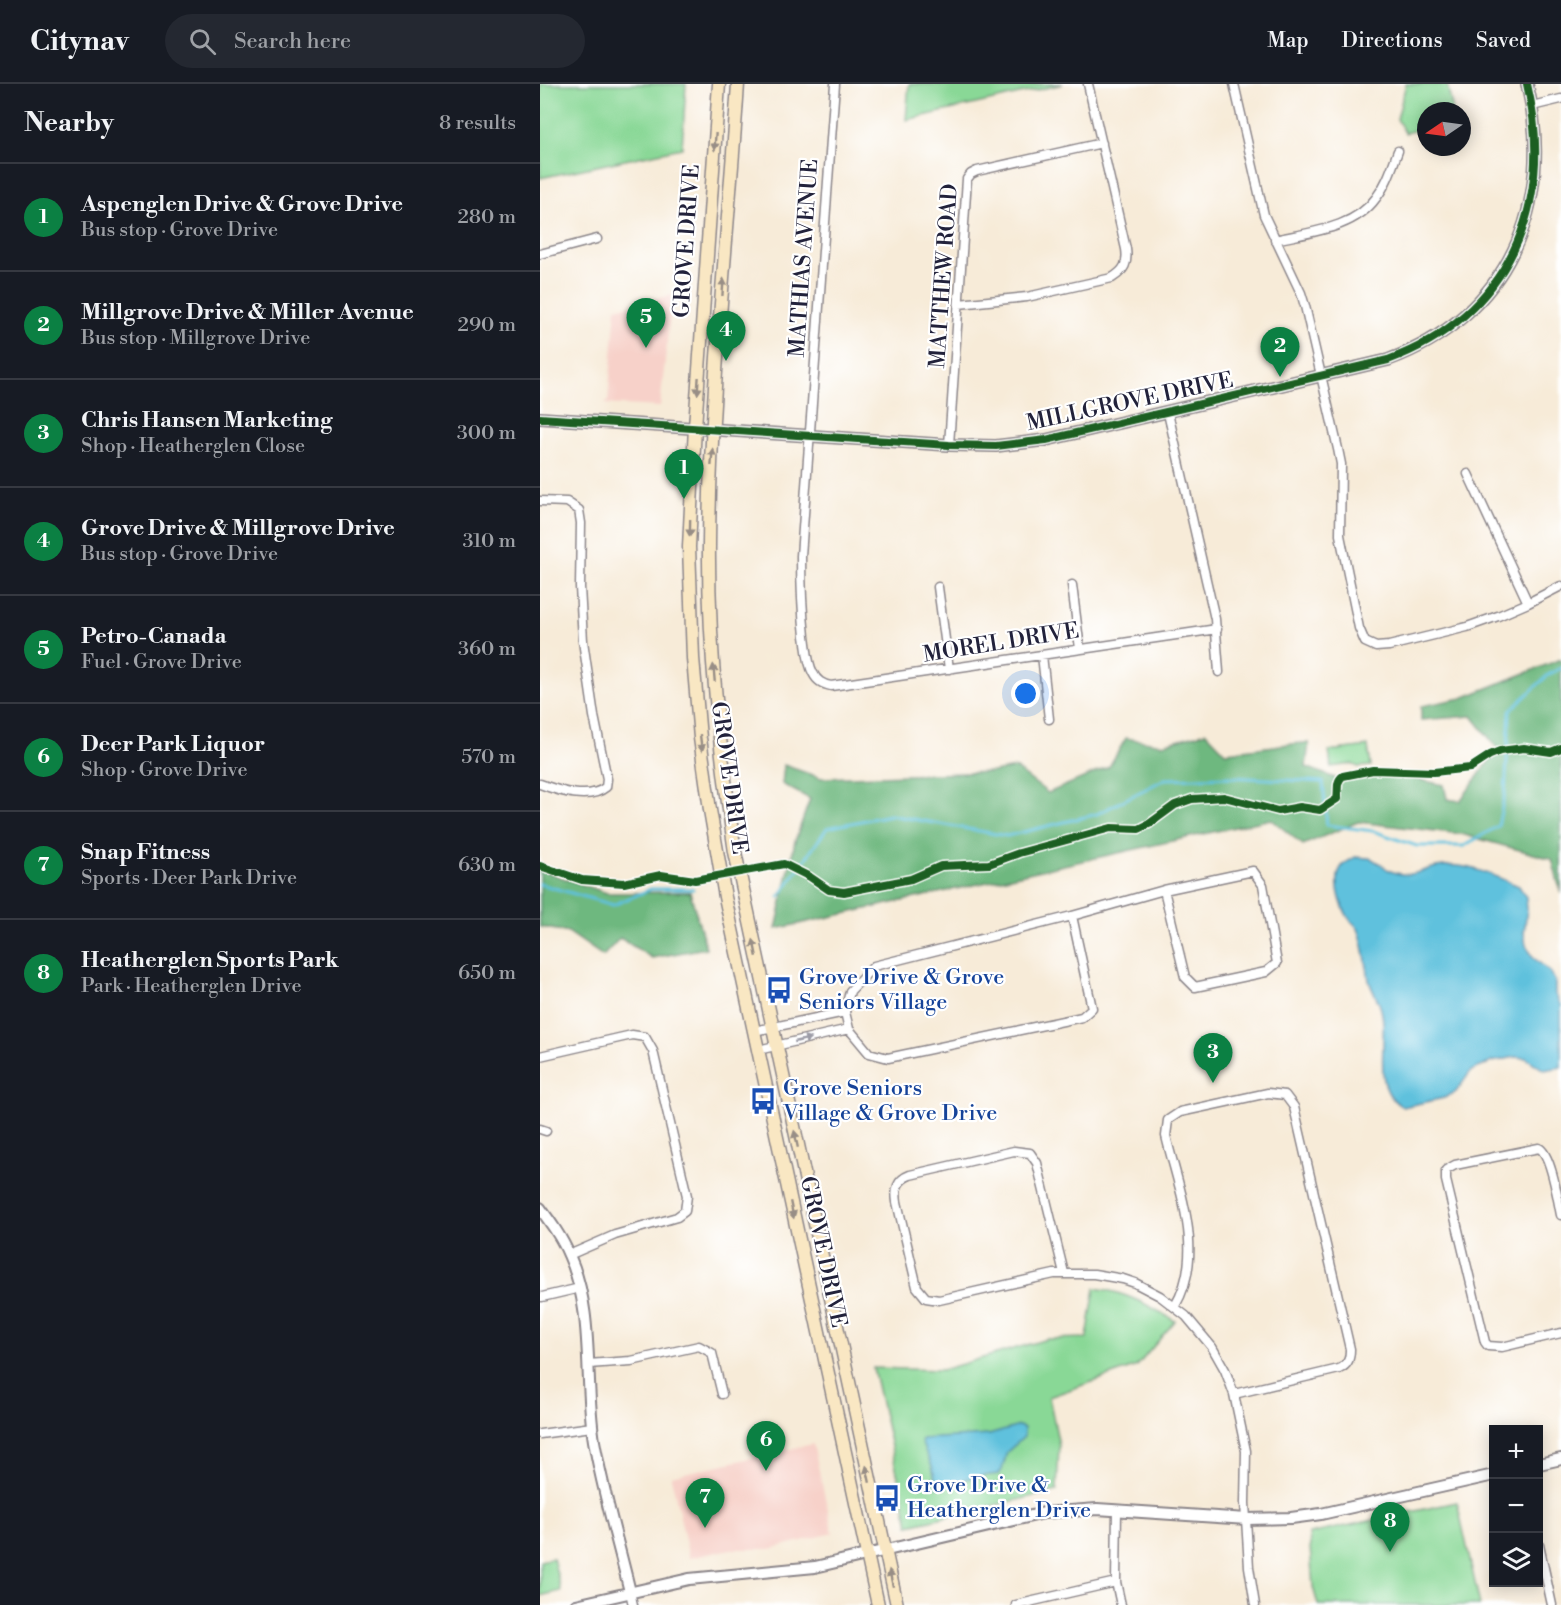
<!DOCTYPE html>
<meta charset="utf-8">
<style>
:root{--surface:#171b24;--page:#242831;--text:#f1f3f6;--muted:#9ea1a6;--line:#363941;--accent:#0b8043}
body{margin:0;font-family:"Libre Bodoni",serif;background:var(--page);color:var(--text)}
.controls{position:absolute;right:18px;bottom:18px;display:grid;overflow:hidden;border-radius:0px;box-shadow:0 3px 15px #0003}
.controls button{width:54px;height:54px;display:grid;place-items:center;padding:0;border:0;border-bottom:2px solid var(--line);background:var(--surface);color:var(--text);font:30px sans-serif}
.compass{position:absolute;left:877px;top:18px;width:54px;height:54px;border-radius:50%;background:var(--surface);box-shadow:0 3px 15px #0003;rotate:257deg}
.you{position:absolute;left:486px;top:610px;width:21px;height:21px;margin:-15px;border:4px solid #fff;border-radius:50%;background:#1a73e8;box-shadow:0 0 0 9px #1a73e833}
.badge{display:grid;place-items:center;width:39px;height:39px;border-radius:50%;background:var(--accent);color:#fff;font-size:20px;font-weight:700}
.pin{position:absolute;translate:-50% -50px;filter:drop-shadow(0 2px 3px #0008)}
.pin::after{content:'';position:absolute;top:32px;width:21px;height:18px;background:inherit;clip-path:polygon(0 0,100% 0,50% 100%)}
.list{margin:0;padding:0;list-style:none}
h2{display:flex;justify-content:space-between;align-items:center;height:78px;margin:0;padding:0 24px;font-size:26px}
h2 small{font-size:20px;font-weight:400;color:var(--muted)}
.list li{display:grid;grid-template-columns:39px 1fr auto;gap:18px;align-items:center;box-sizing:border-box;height:108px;padding:0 24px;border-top:2px solid var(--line)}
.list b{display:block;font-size:22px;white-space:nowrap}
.list p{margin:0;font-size:20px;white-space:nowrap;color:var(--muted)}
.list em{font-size:20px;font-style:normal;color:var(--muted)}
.icon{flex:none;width:33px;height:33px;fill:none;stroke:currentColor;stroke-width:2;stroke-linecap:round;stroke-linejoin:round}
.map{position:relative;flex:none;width:1021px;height:1521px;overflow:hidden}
header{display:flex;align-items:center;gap:36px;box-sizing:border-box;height:84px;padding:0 30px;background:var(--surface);border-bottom:2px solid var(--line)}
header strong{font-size:28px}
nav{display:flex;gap:33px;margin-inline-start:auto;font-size:21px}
.search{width:420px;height:54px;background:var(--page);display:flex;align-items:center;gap:15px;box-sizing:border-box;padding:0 21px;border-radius:33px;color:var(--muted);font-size:22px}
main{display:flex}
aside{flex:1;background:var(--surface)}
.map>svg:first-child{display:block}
.built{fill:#f7d1c9}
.green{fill:#89d896;stroke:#567d68;stroke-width:1.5}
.forest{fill:#6eb87f;stroke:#486d5d;stroke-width:1.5}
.water{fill:#5fc1dd;stroke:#40728c;stroke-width:1.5}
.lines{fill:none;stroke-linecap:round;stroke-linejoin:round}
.stream{stroke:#5fc1dd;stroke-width:3}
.minor-casing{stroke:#8c868a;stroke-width:11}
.tertiary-casing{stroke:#8c868a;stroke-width:14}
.secondary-casing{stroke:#8c868a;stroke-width:15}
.minor{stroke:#fff;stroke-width:8}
.tertiary{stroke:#fff;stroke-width:10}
.secondary{stroke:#f9e7c3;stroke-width:12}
.cycleway-casing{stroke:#fff;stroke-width:11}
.cycleway{stroke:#1b5e20;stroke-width:8}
.oneway{fill:#988e86}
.oneway2{fill:#9c9ca7}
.labels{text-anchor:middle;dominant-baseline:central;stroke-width:4.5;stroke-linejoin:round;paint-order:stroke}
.street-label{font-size:22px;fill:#22223b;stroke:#fff}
.transit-label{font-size:22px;fill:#164399;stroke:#fff;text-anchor:start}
</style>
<header>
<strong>Citynav</strong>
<div class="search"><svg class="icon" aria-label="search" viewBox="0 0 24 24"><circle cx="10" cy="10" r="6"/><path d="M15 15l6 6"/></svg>Search here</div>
<nav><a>Map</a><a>Directions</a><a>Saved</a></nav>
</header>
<main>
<aside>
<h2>Nearby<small>8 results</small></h2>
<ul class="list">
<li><span class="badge">1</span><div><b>Aspenglen Drive &amp; Grove Drive</b><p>Bus stop · Grove Drive</p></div><em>280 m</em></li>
<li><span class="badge">2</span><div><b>Millgrove Drive &amp; Miller Avenue</b><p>Bus stop · Millgrove Drive</p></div><em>290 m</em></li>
<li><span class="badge">3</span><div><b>Chris Hansen Marketing</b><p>Shop · Heatherglen Close</p></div><em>300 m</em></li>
<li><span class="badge">4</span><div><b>Grove Drive &amp; Millgrove Drive</b><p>Bus stop · Grove Drive</p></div><em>310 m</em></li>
<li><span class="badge">5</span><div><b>Petro-Canada</b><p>Fuel · Grove Drive</p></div><em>360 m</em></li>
<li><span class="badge">6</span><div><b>Deer Park Liquor</b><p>Shop · Grove Drive</p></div><em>570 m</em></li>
<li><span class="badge">7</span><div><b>Snap Fitness</b><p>Sports · Deer Park Drive</p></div><em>630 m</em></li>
<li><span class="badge">8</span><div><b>Heatherglen Sports Park</b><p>Park · Heatherglen Drive</p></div><em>650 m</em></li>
</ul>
</aside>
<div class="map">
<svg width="1021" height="1521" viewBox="0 0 1021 1521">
<rect width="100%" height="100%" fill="#fff"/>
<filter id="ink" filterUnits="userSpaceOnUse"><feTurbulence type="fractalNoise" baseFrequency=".0167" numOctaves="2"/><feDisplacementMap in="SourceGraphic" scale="12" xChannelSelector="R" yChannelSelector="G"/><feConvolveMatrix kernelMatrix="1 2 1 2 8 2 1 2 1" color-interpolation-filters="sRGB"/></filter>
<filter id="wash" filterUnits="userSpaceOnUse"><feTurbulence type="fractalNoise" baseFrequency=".008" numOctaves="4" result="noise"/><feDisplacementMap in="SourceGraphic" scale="24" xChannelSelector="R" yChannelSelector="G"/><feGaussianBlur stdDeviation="1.35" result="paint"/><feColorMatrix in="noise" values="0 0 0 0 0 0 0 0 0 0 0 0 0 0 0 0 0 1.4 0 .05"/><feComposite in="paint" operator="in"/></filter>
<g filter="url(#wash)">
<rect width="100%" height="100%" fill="#f7ebd8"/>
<path class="built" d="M 132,211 L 120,323 L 64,320 L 68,317 L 76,224 Z
M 273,1360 L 293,1449 L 230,1465 L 191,1465 L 149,1474 L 131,1392 Z"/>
<path class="green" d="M 0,0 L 146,0 L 142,64 L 0,94 Z
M 369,0 L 523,0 L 366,36 Z
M 866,0 L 907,0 L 913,27 L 886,27 L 886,44 L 865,49 L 857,35 Z
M 828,662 L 831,682 L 818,683 L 812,680 L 791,683 L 789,667 Z
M 555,1204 C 585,1208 609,1221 635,1237 L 597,1282 L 509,1313 L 519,1361 L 517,1407 L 369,1441 L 333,1284 L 402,1286 L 507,1255 L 547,1254 Z
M 917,1418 L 940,1521 L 778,1521 L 773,1503 L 769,1450 Z
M 13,1474 L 21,1507 L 0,1512 L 0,1477 Z"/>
<path class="forest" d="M 1021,575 L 1021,810 L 1012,775 L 921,750 L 818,738 L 763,761 L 731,735 L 236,845 L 255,757 L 270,715 L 242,700 L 244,681 L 281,694 L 453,688 L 475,684 L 508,709 L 569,683 L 586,654 L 622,660 L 666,648 L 685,668 C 713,666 741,659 769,659 L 766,683 L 800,696 L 842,688 L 904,701 L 907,715 L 920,717 L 958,665 L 932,632 L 881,636 L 881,622 L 922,614 Z
M 0,786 L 67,809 L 150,808 L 166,864 L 112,874 L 80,854 L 63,872 L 28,848 L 0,843 Z"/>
<path class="water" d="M 815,773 C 819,774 824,773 829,774 C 842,778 846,789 862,790 C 877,792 888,783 903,782 C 929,779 956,793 979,802 L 986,813 L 987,825 L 984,849 L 986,861 L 993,873 L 1011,889 L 1015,897 L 1015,910 L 1021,921 L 1021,983 L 1004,986 L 986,974 L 975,973 L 952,978 L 931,987 L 916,1008 L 904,1014 L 863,1023 C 828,1005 851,954 840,922 C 837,913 831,905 829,896 C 826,880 825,863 819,847 C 817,841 811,838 808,833 C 800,820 792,793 803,781 C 806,778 811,776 815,773 Z
M 479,1342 L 484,1344 L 484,1353 L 467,1368 L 462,1386 L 459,1390 L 434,1393 L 397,1403 L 392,1382 L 381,1358 L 382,1355 L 449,1351 Z"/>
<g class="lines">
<path class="stream" d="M 0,800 L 73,821 L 111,805 L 153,805
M 239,813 L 287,744 L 350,731 L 467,752 L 557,730 L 625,695 L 690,693 L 783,698 L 787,741 L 833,747 L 877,762 L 924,762 L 958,742 L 965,709 L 970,627 L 1008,591 L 1021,584"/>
</g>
</g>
<g filter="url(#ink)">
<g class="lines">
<defs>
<path id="minor" d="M 295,0 L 261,472 C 261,499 262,525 265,552 C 267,564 267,578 273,589 C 277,597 282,600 291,602 L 677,545
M 694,0 L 724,131 L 761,209 L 765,222 L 798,365 L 801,380 L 800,451 L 819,544 L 825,558 L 836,563 L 849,562 L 927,543 L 958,532 L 988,519 L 1021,502
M 992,22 L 1021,15
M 735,156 C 769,148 814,145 836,114 C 847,100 852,83 858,67
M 0,170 L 57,155
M 419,220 L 487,213 L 572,194 C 585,186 588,179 586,165 L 548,0
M 628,329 L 675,535 L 679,588
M 409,361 L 427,95 L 431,90 L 437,87 L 562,59
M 928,390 L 988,519
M 0,417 L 27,418 L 39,426 L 41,439 L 40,503 L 43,557 L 54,632 L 67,695 L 66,703 C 49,717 19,707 0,700
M 532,501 L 540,565
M 398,503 L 409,585
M 502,571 L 509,635
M 532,832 L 552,924 L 542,933 L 348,974 L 329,969 L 309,945 L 305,928 L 310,907 L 334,882 L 532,832 L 624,806 L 713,787 L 723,801 L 737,879 L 726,888 L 655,903 L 645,893 L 624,806
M 214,947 L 305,928
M 218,966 L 309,945
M 0,972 L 92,951 L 105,953 L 113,967 L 147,1112 L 145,1127 L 137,1133 L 75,1151 L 29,1171
M 0,1045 L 6,1047
M 1021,1131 C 1018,1116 1011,1070 999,1064 L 915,1081 L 906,1086 L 906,1096 L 945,1258 L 948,1262 L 962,1263 L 1021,1249
M 524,1189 L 497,1079 L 490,1069 L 474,1067 L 370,1091 C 357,1096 355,1105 357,1118 L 377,1203 L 386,1214 L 399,1216 L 514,1190 L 554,1190 L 583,1195 L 595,1199 L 620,1212 L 646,1232 L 672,1263 L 685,1286 L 694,1310 L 706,1367 L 705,1419 L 709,1483 L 715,1521
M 2,1213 L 40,1204
M 635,1222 C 666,1169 639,1107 626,1052 L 628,1036 L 640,1028 L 728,1009 L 745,1011 L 754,1023 L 810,1265 C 810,1275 808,1281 799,1285 L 694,1310
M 48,1280 L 91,1277 L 159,1262 L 172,1269 L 182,1310
M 0,1350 L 52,1343
M 577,1426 L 576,1498 L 581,1521
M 999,1461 L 1012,1521
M 90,1508 L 93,1521
M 476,1521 L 576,1498"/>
<path id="tertiary" d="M 0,334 L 409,361 L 456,362 L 506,356 L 848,276 C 968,232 1016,121 987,0
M 0,1124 C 11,1139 22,1154 29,1171 C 55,1229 44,1295 54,1357 C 63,1408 78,1458 90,1508
M 999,1380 L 1021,1375
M 36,1521 L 149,1495 L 275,1483 L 504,1429 L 557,1425 L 707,1435 L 751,1434 L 781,1430 L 954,1391"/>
<path id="secondary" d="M 179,0 L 155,343 L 149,463 L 153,574 L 160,654 L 170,726 L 185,813 L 338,1521
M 198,0 C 188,153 170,307 169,461 C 168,564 180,667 195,768 L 357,1521"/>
</defs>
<use href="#minor" class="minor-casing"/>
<use href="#tertiary" class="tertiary-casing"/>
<use href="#secondary" class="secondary-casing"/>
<use href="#minor" class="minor"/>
<use href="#tertiary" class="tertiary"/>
<use href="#secondary" class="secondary"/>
<defs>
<path id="cycleway" d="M 0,334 L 409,361 L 456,362 L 506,356 L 848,276 C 968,232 1016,121 987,0
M 0,782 L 42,796 L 84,799 L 121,791 L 155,796 L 244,780 L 270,793 L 289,806 L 304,808 L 371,795 L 401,782 L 449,780 L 479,769 L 571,744 L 599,745 L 609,740 L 635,721 L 652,715 L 684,713 L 738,727 L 760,723 L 780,726 L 797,715 C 799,706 795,698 803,692 L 833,686 L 894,688 L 930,684 L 950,671 L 960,667 L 984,664 L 1011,668 L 1021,664"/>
</defs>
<use href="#cycleway" class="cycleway-casing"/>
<use href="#cycleway" class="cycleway"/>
</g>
<defs><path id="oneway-solid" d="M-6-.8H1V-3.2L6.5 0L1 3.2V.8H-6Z" transform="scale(1.5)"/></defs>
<g class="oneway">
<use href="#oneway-solid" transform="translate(175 58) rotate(94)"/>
<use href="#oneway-solid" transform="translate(183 203) rotate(-86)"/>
<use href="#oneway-solid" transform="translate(158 302) rotate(94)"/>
<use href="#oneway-solid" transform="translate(172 373) rotate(-86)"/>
<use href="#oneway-solid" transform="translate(150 444) rotate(91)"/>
<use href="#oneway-solid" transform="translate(174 589) rotate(-95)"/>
<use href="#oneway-solid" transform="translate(161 659) rotate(83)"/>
<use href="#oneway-solid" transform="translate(215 864) rotate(-102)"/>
<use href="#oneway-solid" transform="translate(256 1055) rotate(-102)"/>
<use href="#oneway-solid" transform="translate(252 1126) rotate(78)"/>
<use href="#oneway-solid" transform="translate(328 1390) rotate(-102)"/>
<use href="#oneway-solid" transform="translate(351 1494) rotate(-103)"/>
</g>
<use class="oneway2" href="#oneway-solid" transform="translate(263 956) rotate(-13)"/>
</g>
<defs>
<symbol id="bus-bare" viewBox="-9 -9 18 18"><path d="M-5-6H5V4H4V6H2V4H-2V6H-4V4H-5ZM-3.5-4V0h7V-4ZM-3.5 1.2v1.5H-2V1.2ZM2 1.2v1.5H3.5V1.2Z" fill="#1a4fb4" stroke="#fff" stroke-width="2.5" paint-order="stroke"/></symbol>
</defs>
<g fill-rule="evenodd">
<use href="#bus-bare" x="220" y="887" width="38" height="38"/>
<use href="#bus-bare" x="204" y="998" width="38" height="38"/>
<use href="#bus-bare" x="328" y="1395" width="38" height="38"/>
</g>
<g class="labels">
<g class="street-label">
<text transform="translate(147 157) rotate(-86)">GROVE DRIVE</text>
<text transform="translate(264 174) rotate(-86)">MATHIAS AVENUE</text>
<text transform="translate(404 192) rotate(-86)">MATTHEW ROAD</text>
<text transform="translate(590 318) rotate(-12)">MILLGROVE DRIVE</text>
<text transform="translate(461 559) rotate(-9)">MOREL DRIVE</text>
<text transform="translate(189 694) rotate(82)">GROVE DRIVE</text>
<text transform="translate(283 1168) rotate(78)">GROVE DRIVE</text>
</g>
<g class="transit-label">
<text x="259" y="893">Grove Drive &amp; Grove<tspan x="259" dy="25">Seniors Village</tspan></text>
<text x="243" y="1004">Grove Seniors<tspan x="243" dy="25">Village &amp; Grove Drive</tspan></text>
<text x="367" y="1401">Grove Drive &amp;<tspan x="367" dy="25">Heatherglen Drive</tspan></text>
</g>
</g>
</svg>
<div class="controls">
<button>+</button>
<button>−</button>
<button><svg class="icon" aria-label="layers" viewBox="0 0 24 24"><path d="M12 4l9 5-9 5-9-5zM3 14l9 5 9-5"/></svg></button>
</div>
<svg class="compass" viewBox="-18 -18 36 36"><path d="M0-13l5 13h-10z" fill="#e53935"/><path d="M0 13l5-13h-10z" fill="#9ea1a6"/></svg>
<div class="you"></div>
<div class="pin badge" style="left:144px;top:415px">1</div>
<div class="pin badge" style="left:740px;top:293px">2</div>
<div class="pin badge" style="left:673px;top:999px">3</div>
<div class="pin badge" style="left:186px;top:277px">4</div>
<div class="pin badge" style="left:106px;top:264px">5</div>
<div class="pin badge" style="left:226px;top:1387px">6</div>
<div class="pin badge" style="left:165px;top:1444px">7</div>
<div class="pin badge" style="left:850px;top:1468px">8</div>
</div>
</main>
